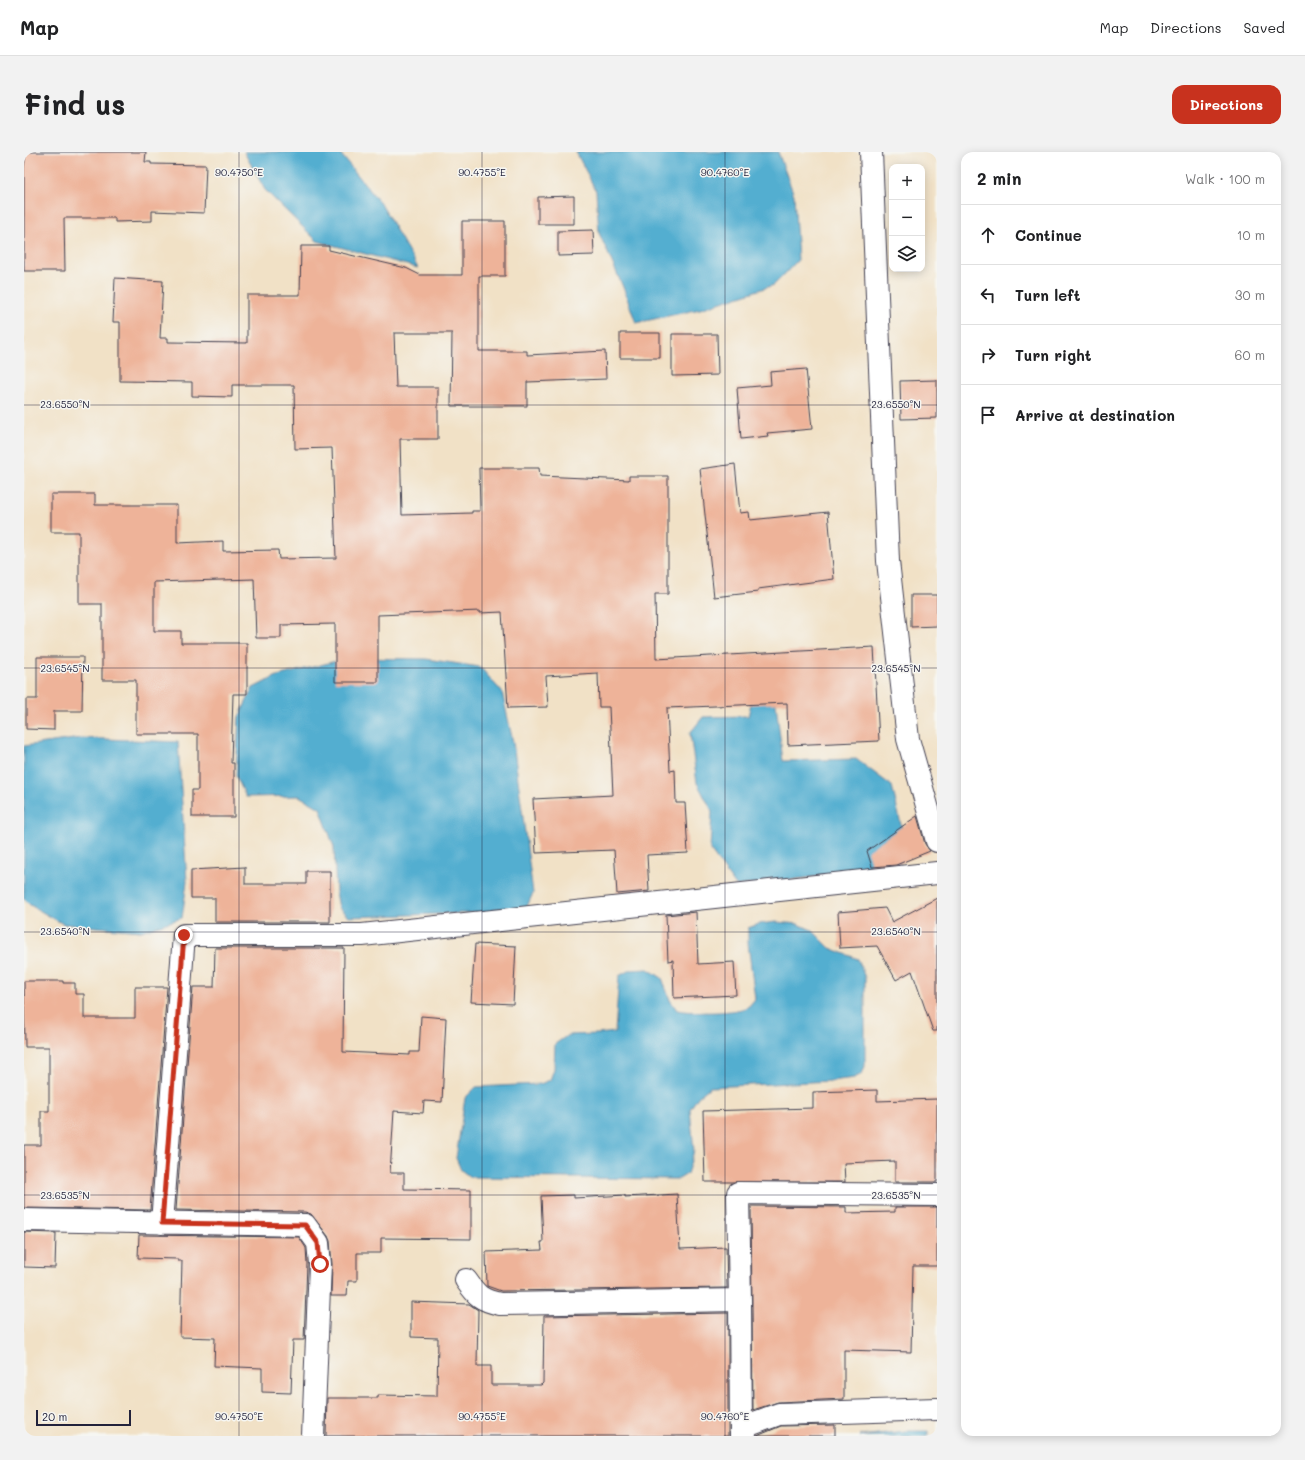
<!DOCTYPE html>
<meta charset="utf-8">
<style>
:root{--surface:#fff;--page:#f2f2f2;--text:#202124;--muted:#757577;--line:#e0e0e0;--accent:#c8321e}
body{margin:0;font-family:Mali,sans-serif;background:var(--page);color:var(--text)}
.controls{position:absolute;right:12px;top:12px;display:grid;overflow:hidden;border-radius:8px;box-shadow:0 2px 10px #0003}
.controls button{width:36px;height:36px;display:grid;place-items:center;padding:0;border:0;border-bottom:1px solid var(--line);background:var(--surface);color:var(--text);font:20px sans-serif}
.scale{position:absolute;left:12px;bottom:10px;width:95px;box-sizing:border-box;padding-left:4px;border:2px solid #22223b;border-top:0;font-size:11px;line-height:14px;white-space:nowrap;color:#22223b;-webkit-text-stroke:3px #f6f6f2;paint-order:stroke}
.stop{position:absolute;width:12px;height:12px;margin:-9px;border:3px solid #c8321e;border-radius:50%;background:#fff}
.stop.end{background:#c8321e;border-color:#fff;box-shadow:0 1px 4px #0008}
.list{margin:0;padding:0;list-style:none}
h2{display:flex;justify-content:space-between;align-items:center;height:52px;margin:0;padding:0 16px;font-size:17px}
h2 small{font-size:13px;font-weight:400;color:var(--muted)}
.list li{display:grid;grid-template-columns:26px 1fr auto;gap:12px;align-items:center;box-sizing:border-box;height:60px;padding:0 16px;border-top:1px solid var(--line)}
.list b{display:block;font-size:15px;white-space:nowrap}
.list em{font-size:13px;font-style:normal;color:var(--muted)}
.icon{flex:none;width:22px;height:22px;fill:none;stroke:currentColor;stroke-width:2;stroke-linecap:round;stroke-linejoin:round}
.map{position:relative;flex:none;width:913px;height:1284px;overflow:hidden;border-radius:12px}
header{display:flex;align-items:center;gap:24px;box-sizing:border-box;height:56px;padding:0 20px;background:var(--surface);border-bottom:1px solid var(--line)}
header strong{font-size:19px}
nav{display:flex;gap:22px;margin-inline-start:auto;font-size:14px}
.intro{display:flex;align-items:center;justify-content:space-between;box-sizing:border-box;height:96px;padding:0 24px}
h1{margin:0;font-size:28px}
.button{padding:10px 18px;border-radius:12px;background:var(--accent);color:#fff;font-size:14px;font-weight:700}
main{display:flex;gap:24px;padding:0 24px}
aside{flex:1;background:var(--surface);border-radius:12px;box-shadow:0 2px 10px #0003}
.map>svg:first-child{display:block}
.water{fill:#52aed0;stroke:#3a6886}
.building{fill:#eeb399}
.lines{fill:none;stroke-linecap:round;stroke-linejoin:round}
.minor-casing{stroke:#413f50;stroke-width:24}
.minor{stroke:#fff;stroke-width:22}
.route{stroke:#c8321e;stroke-width:5}
.ticks{fill:none;stroke:#22223b;stroke-width:1;stroke-opacity:0.45}
.ticks-label{font-size:10px;text-anchor:middle;fill:#22223b;stroke:#f6f6f2;stroke-width:3;stroke-linejoin:round;paint-order:stroke}
</style>
<header>
<strong>Map</strong>
<nav><a>Map</a><a>Directions</a><a>Saved</a></nav>
</header>
<div class="intro"><h1>Find us</h1><a class="button">Directions</a></div>
<main>
<div class="map">
<svg width="913" height="1284" viewBox="0 0 913 1284">
<rect width="100%" height="100%" fill="#f6f6f2"/>
<filter id="ink" filterUnits="userSpaceOnUse"><feTurbulence type="fractalNoise" baseFrequency=".025" numOctaves="2"/><feDisplacementMap in="SourceGraphic" scale="8" xChannelSelector="R" yChannelSelector="G"/><feConvolveMatrix kernelMatrix="1 2 1 2 8 2 1 2 1" color-interpolation-filters="sRGB"/></filter>
<filter id="wash" filterUnits="userSpaceOnUse"><feTurbulence type="fractalNoise" baseFrequency=".012" numOctaves="4" result="noise"/><feDisplacementMap in="SourceGraphic" scale="16" xChannelSelector="R" yChannelSelector="G"/><feGaussianBlur stdDeviation="0.9" result="paint"/><feColorMatrix in="noise" values="0 0 0 0 0 0 0 0 0 0 0 0 0 0 0 0 0 1.4 0 .05"/><feComposite in="paint" operator="in"/></filter>
<g filter="url(#wash)">
<rect width="100%" height="100%" fill="#f1e1c6"/>
<path class="water" d="M 220,0 L 315,0 L 357,52 L 394,116 L 293,89 L 241,38 Z
M 552,0 L 754,0 L 770,43 L 774,108 L 750,133 L 676,157 L 612,171 L 599,135 L 575,81 L 572,39 Z
M 324,506 L 402,507 L 456,515 L 478,540 L 489,590 L 509,741 L 501,759 L 325,765 L 315,756 L 312,740 L 310,695 L 296,656 L 275,644 L 222,645 L 212,624 L 215,565 L 229,536 L 253,524 Z
M 733,527 L 751,544 L 759,609 L 832,607 L 868,634 L 882,694 L 875,715 L 712,734 L 686,698 L 688,659 L 673,631 L 666,581 L 679,565 L 724,564 Z
M 57,586 L 154,590 L 163,730 L 158,766 L 117,779 L 39,772 L 6,753 L 0,747 L 0,594 Z
M 752,770 L 774,772 L 788,778 L 806,796 L 834,807 L 841,826 L 841,914 L 838,922 L 830,926 L 807,929 L 686,935 L 674,945 L 666,957 L 670,999 L 663,1022 L 655,1027 L 446,1025 L 437,1018 L 432,1006 L 441,946 L 452,935 L 516,932 L 526,928 L 530,917 L 531,892 L 544,883 L 574,882 L 591,880 L 595,824 L 606,818 L 624,817 L 638,826 L 646,848 L 653,858 C 668,861 713,862 725,854 C 727,852 729,849 731,847 L 724,791 L 724,776 L 735,772 Z
M 882,1279 L 904,1279 L 905,1284 L 836,1284 Z"/>
<g id="blocks">
<path class="building" d="M 2,0 L 122,0 L 121,10 L 127,10 L 127,12 L 182,13 L 180,61 L 128,59 L 128,69 L 91,70 L 91,66 L 40,66 L 41,119 L 0,119 L 0,16 Z
M 550,44 L 550,72 L 514,72 L 514,45 Z
M 438,69 L 481,69 L 481,124 L 455,124 L 455,199 L 503,199 L 503,203 L 581,199 L 582,227 L 503,230 L 503,254 L 427,254 L 428,181 L 370,181 L 372,235 L 414,235 L 414,287 L 376,287 L 378,363 L 448,361 L 448,359 L 456,359 L 455,316 L 515,316 L 516,324 L 605,328 L 605,324 L 644,324 L 644,442 L 631,442 L 632,507 L 850,495 L 855,589 L 764,593 L 763,551 L 643,556 L 646,619 L 651,618 L 652,651 L 661,651 L 664,701 L 623,703 L 625,739 L 593,742 L 590,698 L 512,701 L 509,647 L 589,643 L 585,555 L 575,555 L 574,521 L 522,524 L 524,555 L 484,556 L 478,460 L 456,461 L 456,459 L 354,463 L 354,530 L 311,530 L 311,472 L 257,473 L 257,486 L 232,486 L 230,427 L 130,430 L 130,479 L 157,479 L 157,491 L 223,491 L 223,542 L 209,542 L 207,611 L 210,611 L 210,665 L 168,665 L 168,638 L 174,638 L 174,582 L 112,582 L 112,528 L 78,528 L 78,452 L 55,452 L 55,380 L 27,380 L 27,342 L 71,342 L 71,353 L 153,353 L 153,391 L 199,389 L 199,399 L 254,398 L 255,407 L 312,406 L 308,296 L 271,297 L 270,233 L 208,233 L 208,245 L 168,244 L 168,230 L 96,229 L 96,170 L 89,170 L 91,126 L 139,129 L 136,186 L 144,186 L 144,190 L 223,191 L 223,143 L 276,143 L 277,94 L 305,94 L 305,98 L 382,116 L 396,123 L 438,123 Z
M 569,78 L 570,103 L 534,104 L 534,79 Z
M 596,181 L 636,181 L 636,206 L 596,206 Z
M 648,182 L 693,182 L 694,223 L 648,224 Z
M 782,217 L 788,277 L 743,281 L 744,284 L 717,287 L 713,236 L 747,233 L 746,220 Z
M 913,228 L 913,266 L 877,267 L 876,229 Z
M 711,312 L 716,361 L 725,360 L 726,368 L 804,360 L 810,427 L 734,437 L 734,440 L 690,445 L 676,317 Z
M 887,443 L 913,443 L 913,474 L 887,475 Z
M 13,505 L 59,505 L 58,559 L 30,559 L 30,578 L 2,577 L 2,547 L 13,547 Z
M 893,664 L 901,692 L 906,699 L 872,713 L 848,715 L 843,699 Z
M 221,715 L 221,732 L 282,732 L 282,719 L 306,719 L 306,770 L 191,770 L 191,746 L 167,746 L 167,718 Z
M 913,746 L 913,879 L 909,879 L 888,819 L 872,828 L 853,794 L 816,796 L 814,760 L 861,756 L 868,770 Z
M 672,760 L 674,812 L 710,810 L 712,843 L 650,846 L 649,808 L 644,809 L 642,763 Z
M 451,792 L 492,794 L 489,852 L 447,850 Z
M 191,796 L 320,796 L 319,900 L 386,903 L 386,900 L 395,900 L 397,864 L 422,866 L 418,950 L 400,949 L 399,961 L 370,959 L 366,1021 L 380,1021 L 380,1037 L 447,1038 L 447,1087 L 357,1086 L 357,1101 L 333,1101 L 333,1129 L 324,1129 L 323,1144 L 307,1144 L 308,1112 L 306,1089 L 304,1084 L 287,1062 L 281,1060 L 152,1058 L 169,835 L 190,835 Z
M 0,829 L 39,829 L 39,831 L 51,831 L 51,842 L 60,842 L 60,866 L 111,866 L 111,835 L 143,835 L 126,1058 L 0,1056 L 0,993 L 17,993 L 17,959 L 25,959 L 25,895 L 1,895 Z
M 853,938 L 853,949 L 913,947 L 913,1030 L 871,1030 L 871,1009 L 820,1011 L 821,1030 L 681,1030 L 679,959 L 789,956 L 789,940 Z
M 653,1042 L 656,1097 L 702,1095 L 703,1136 L 477,1139 L 463,1134 L 462,1100 L 518,1098 L 517,1090 L 519,1090 L 517,1044 L 550,1043 L 550,1046 L 601,1043 L 601,1045 Z
M 727,1054 L 822,1055 L 822,1061 L 871,1060 L 871,1055 L 913,1055 L 913,1114 L 889,1114 L 887,1200 L 820,1198 L 820,1247 L 754,1250 L 729,1258 Z
M 0,1080 L 32,1081 L 31,1116 L 0,1115 Z
M 115,1083 L 275,1085 L 282,1096 L 283,1112 L 280,1188 L 269,1188 L 267,1241 L 238,1240 L 238,1216 L 190,1214 L 191,1186 L 156,1185 L 158,1109 L 154,1109 L 154,1107 L 114,1106 Z
M 387,1150 L 445,1152 L 454,1158 L 453,1214 L 467,1214 L 467,1233 L 517,1233 L 519,1231 L 520,1164 L 704,1161 L 704,1284 L 302,1284 L 303,1246 L 354,1246 L 354,1243 L 413,1244 L 414,1186 L 387,1185 Z
M 811,1273 L 811,1284 L 733,1284 L 757,1274 Z"/>
</g>
</g>
<g filter="url(#ink)">
<use href="#blocks" fill-opacity="0" stroke="#413f50" stroke-width="1"/>
<g class="lines">
<defs>
<path id="minor" d="M 847,0 L 864,409 L 884,587 L 913,689
M 0,1068 L 281,1073 L 294,1091 L 296,1112 L 289,1284
M 138,1071 L 160,783 L 338,783 L 913,721
M 442,1128 C 453,1144 457,1148 476,1152 L 716,1148 L 717,1284
M 716,1148 L 714,1041 L 913,1043
M 718,1284 L 725,1273 L 755,1262 L 913,1257"/>
</defs>
<use href="#minor" class="minor-casing"/>
<use href="#minor" class="minor"/>
</g>
</g>
<g class="lines" filter="url(#ink)">
<path class="route" d="M 160,783 L 138,1071 L 281,1073 L 294,1091 L 296,1112"/>
</g>
<path class="ticks" d="M 215,0 L 215,1284M 458,0 L 458,1284M 701,0 L 701,1284M 0,253 L 913,253M 0,516 L 913,516M 0,780 L 913,780M 0,1043 L 913,1043"/>
<g class="ticks-label">
<text x="215" y="24">90.4750°E</text>
<text x="458" y="24">90.4755°E</text>
<text x="701" y="24">90.4760°E</text>
<text x="41" y="256">23.6550°N</text>
<text x="872" y="256">23.6550°N</text>
<text x="41" y="520">23.6545°N</text>
<text x="872" y="520">23.6545°N</text>
<text x="41" y="783">23.6540°N</text>
<text x="872" y="783">23.6540°N</text>
<text x="41" y="1047">23.6535°N</text>
<text x="872" y="1047">23.6535°N</text>
<text x="215" y="1268">90.4750°E</text>
<text x="458" y="1268">90.4755°E</text>
<text x="701" y="1268">90.4760°E</text>
</g>
</svg>
<div class="controls">
<button>+</button>
<button>−</button>
<button><svg class="icon" aria-label="layers" viewBox="0 0 24 24"><path d="M12 4l9 5-9 5-9-5zM3 14l9 5 9-5"/></svg></button>
</div>
<div class="scale">20 m</div>
<div class="stop" style="left:296px;top:1112px"></div>
<div class="stop end" style="left:160px;top:783px"></div>
</div>
<aside>
<h2>2 min<small>Walk · 100 m</small></h2>
<ul class="list">
<li><svg class="icon" aria-label="ahead" viewBox="0 0 24 24"><path d="M12 20V5M6 11l6-6 6 6"/></svg><div><b>Continue</b></div><em>10 m</em></li>
<li><svg class="icon" aria-label="left" viewBox="0 0 24 24"><path d="M17 20v-9H6M10 6l-5 5 5 5"/></svg><div><b>Turn left</b></div><em>30 m</em></li>
<li><svg class="icon" aria-label="right" viewBox="0 0 24 24"><path d="M7 20v-9h11M14 6l5 5-5 5"/></svg><div><b>Turn right</b></div><em>60 m</em></li>
<li><svg class="icon" aria-label="arrive" viewBox="0 0 24 24"><path d="M6 21V4h12l-3 4 3 4H6"/></svg><div><b>Arrive at destination</b></div></li>
</ul>
</aside>
</main>
